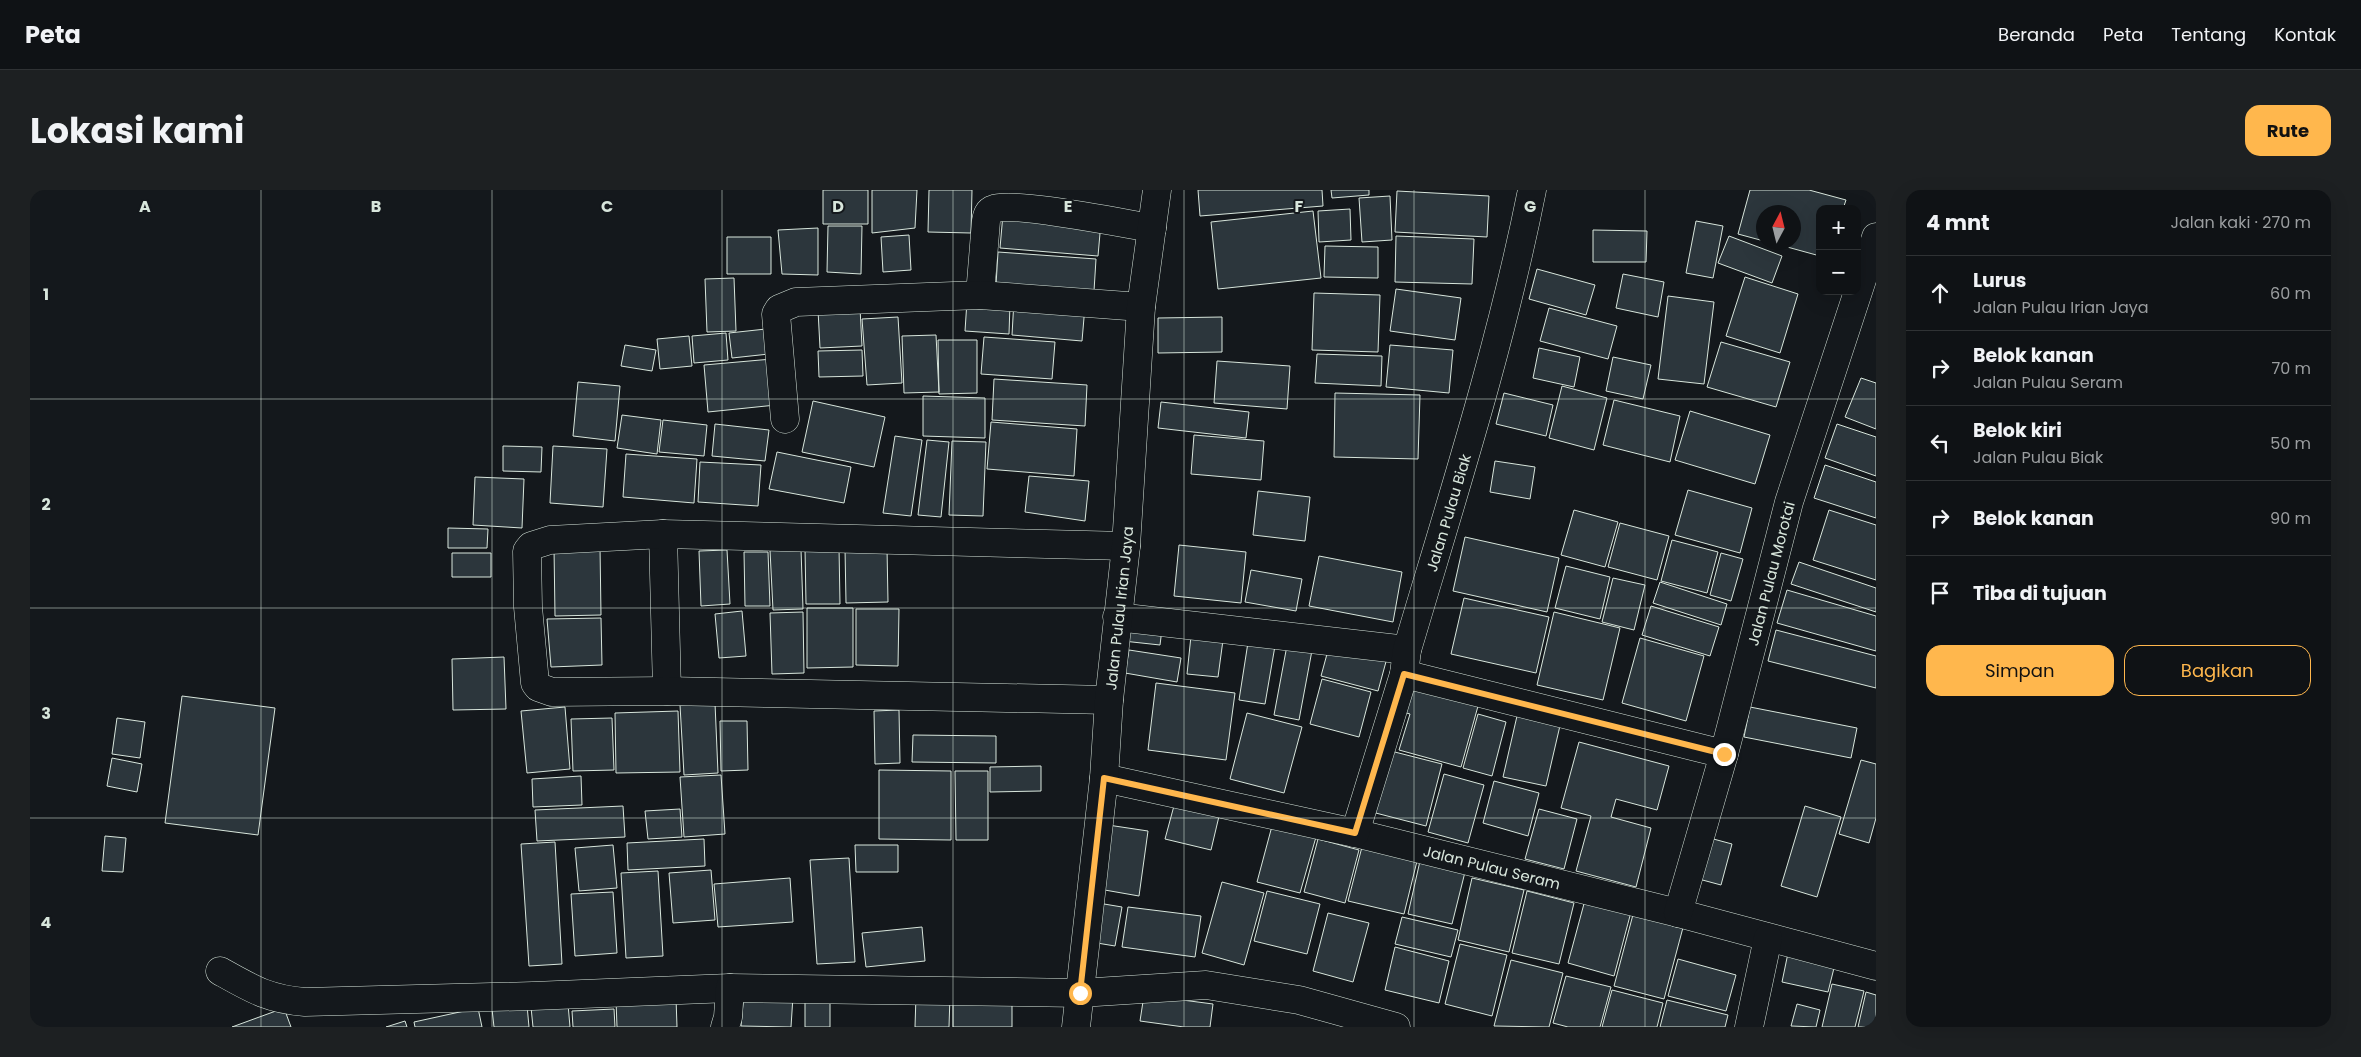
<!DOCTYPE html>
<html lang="id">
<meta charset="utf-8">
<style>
:root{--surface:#0f1215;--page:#1d2022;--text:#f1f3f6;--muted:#9b9ea0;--line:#2f3234;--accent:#ffb74d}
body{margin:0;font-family:Poppins,sans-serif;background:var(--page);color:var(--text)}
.controls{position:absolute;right:15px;top:15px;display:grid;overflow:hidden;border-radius:10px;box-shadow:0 5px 20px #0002}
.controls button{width:45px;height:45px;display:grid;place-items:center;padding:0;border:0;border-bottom:1px solid var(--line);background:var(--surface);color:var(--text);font:25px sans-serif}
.compass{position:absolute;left:1726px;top:15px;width:45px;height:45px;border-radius:50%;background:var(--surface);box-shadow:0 5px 20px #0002;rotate:7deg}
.stop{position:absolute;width:15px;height:15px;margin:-11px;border:4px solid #ffb74d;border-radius:50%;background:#fff}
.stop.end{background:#ffb74d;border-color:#fff;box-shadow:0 1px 5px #0008}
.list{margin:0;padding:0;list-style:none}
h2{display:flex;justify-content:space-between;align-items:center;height:65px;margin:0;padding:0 20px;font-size:21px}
h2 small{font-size:16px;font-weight:400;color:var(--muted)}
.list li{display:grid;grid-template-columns:32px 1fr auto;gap:15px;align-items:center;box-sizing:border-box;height:75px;padding:0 20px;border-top:1px solid var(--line)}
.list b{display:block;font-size:19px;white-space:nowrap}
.list p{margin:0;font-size:16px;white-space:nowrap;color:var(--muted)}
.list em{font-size:16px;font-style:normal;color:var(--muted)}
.actions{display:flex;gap:10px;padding:15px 20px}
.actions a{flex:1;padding:11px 0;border:1px solid var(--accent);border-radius:15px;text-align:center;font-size:18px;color:var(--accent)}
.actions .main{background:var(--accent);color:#111}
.icon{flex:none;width:28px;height:28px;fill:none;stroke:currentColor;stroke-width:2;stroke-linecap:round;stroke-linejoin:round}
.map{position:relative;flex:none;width:1846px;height:837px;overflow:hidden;border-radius:15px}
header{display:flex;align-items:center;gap:30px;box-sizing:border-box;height:70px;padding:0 25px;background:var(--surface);border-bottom:1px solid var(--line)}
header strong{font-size:24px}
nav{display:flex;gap:28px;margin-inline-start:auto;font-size:18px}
.intro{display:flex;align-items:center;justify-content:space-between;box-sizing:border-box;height:120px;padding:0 30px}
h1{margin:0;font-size:35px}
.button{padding:12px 22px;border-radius:15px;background:var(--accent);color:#111;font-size:18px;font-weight:700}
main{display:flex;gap:30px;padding:0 30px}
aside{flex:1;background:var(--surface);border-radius:15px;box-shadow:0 5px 20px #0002}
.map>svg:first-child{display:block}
.building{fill:#2c363c;stroke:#d8e6dc}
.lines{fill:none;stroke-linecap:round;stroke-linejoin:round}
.minor-casing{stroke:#d8e6dc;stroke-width:29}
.minor{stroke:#14181c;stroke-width:28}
.route{stroke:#ffb74d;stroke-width:6}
.grid{fill:none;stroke:#d8e6dc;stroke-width:1;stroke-opacity:0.55}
.labels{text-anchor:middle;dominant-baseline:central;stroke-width:4;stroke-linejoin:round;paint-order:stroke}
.street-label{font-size:15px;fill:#d8e6dc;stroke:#14181c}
.grid-label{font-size:16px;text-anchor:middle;font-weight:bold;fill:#d8e6dc;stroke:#14181c;stroke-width:4;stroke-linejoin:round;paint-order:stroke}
</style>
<header>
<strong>Peta</strong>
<nav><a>Beranda</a><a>Peta</a><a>Tentang</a><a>Kontak</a></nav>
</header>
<div class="intro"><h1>Lokasi kami</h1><a class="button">Rute</a></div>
<main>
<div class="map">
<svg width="1846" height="837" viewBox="0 0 1846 837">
<rect width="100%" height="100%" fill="#14181c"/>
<path class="building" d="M 793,0 L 838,0 L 838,34 L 793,34 Z
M 842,0 L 887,0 L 885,38 L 842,43 Z
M 899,0 L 942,0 L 941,43 L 898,42 Z
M 1168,0 L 1292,0 L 1293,16 L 1170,26 Z
M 1301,0 L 1339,0 L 1339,5 L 1302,8 Z
M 1720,0 L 1779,0 L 1816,10 L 1813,19 L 1790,19 L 1790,66 L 1739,52 L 1764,52 L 1764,22 L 1734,22 L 1734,51 L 1708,44 Z
M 1367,1 L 1459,6 L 1457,47 L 1365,42 Z
M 1360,6 L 1362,50 L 1332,52 L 1329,8 Z
M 1320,19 L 1321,50 L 1289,52 L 1288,21 Z
M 1283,21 L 1291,88 L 1188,99 L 1181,32 Z
M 973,24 L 1071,32 L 1068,66 L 970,58 Z
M 1666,31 L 1693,36 L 1683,88 L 1656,83 Z
M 798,36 L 832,36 L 831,84 L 797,82 Z
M 788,38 L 788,85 L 752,84 L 748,40 Z
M 1563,40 L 1617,41 L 1616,72 L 1563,72 Z
M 879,45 L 881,80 L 853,82 L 851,47 Z
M 1366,46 L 1444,49 L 1442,94 L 1365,92 Z
M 1699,46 L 1752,66 L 1742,93 L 1688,73 Z
M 697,47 L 741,47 L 741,84 L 697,84 Z
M 1295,56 L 1348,57 L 1348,88 L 1294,87 Z
M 968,62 L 1066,69 L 1064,101 L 966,95 Z
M 1507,79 L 1565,95 L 1556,125 L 1499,109 Z
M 1593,84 L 1634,92 L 1628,127 L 1586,118 Z
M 1715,87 L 1768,104 L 1750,163 L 1696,146 Z
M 704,88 L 706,141 L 677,142 L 675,89 Z
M 1366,99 L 1431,108 L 1425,150 L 1360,141 Z
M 1284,103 L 1350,105 L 1348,162 L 1282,160 Z
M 1638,106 L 1684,112 L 1674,194 L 1628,189 Z
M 984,110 L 1055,116 L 1052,151 L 982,145 Z
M 937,111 L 980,114 L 979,144 L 935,141 Z
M 830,118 L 832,156 L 790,158 L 788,120 Z
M 1519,118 L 1587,136 L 1578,169 L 1510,151 Z
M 868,127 L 872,193 L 837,195 L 832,129 Z
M 1192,127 L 1192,162 L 1128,163 L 1128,128 Z
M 736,139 L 739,164 L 702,168 L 699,143 Z
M 696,143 L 698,170 L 664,173 L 662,146 Z
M 906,145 L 909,202 L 874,203 L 872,146 Z
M 659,146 L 662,176 L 630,179 L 627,149 Z
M 954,147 L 1025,152 L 1022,189 L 951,184 Z
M 908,150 L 947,150 L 947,203 L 909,204 Z
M 1691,152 L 1760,172 L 1746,217 L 1677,197 Z
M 595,155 L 626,160 L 622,181 L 591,176 Z
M 1360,155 L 1423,160 L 1419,203 L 1356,197 Z
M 1509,158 L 1550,167 L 1544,197 L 1503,188 Z
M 832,160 L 833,186 L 789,187 L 788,161 Z
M 1287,164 L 1352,166 L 1351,196 L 1285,193 Z
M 1583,167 L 1621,175 L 1613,209 L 1576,201 Z
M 742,169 L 746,215 L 678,222 L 674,175 Z
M 1187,171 L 1260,176 L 1257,219 L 1184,213 Z
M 1831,188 L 1846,193 L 1846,239 L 1815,227 Z
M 964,189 L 1057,195 L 1055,236 L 962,230 Z
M 548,192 L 590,196 L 585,251 L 543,246 Z
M 1532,196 L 1577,208 L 1564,260 L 1519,248 Z
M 1305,203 L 1390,205 L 1388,269 L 1304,267 Z
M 1474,203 L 1523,215 L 1516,246 L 1466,234 Z
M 893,206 L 955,208 L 955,248 L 893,246 Z
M 1584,210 L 1650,226 L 1640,272 L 1573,255 Z
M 783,211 L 855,227 L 844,277 L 772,262 Z
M 1131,212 L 1219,222 L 1216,248 L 1128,238 Z
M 1660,221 L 1740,245 L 1725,294 L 1645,270 Z
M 592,225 L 631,230 L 627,264 L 587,258 Z
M 633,230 L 677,235 L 674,266 L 629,262 Z
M 961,232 L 1047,239 L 1044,286 L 957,279 Z
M 685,234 L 739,240 L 735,271 L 682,266 Z
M 1807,234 L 1846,247 L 1846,286 L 1795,268 Z
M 1164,245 L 1234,251 L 1231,290 L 1161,284 Z
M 865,246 L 892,250 L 881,326 L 853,323 Z
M 897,250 L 919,252 L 911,327 L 888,325 Z
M 922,251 L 956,252 L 953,326 L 919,325 Z
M 473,256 L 512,257 L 511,282 L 473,281 Z
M 523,256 L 577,259 L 573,317 L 520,313 Z
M 747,262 L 821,277 L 814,313 L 739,299 Z
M 596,264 L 667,269 L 664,313 L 593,307 Z
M 1465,271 L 1505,277 L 1500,309 L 1460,302 Z
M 670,272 L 731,275 L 728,316 L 668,312 Z
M 1795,275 L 1846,292 L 1846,328 L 1784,308 Z
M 999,286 L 1059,291 L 1055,331 L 995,322 Z
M 445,287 L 494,289 L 492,338 L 443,335 Z
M 1658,300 L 1722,318 L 1710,363 L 1645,345 Z
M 1228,301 L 1280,307 L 1275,351 L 1223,345 Z
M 1544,320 L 1588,332 L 1575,377 L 1531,365 Z
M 1799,320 L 1846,335 L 1846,390 L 1783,370 Z
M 1590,333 L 1639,346 L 1627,390 L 1578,377 Z
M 418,338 L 458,339 L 457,358 L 418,358 Z
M 1435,347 L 1529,368 L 1517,422 L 1423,401 Z
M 1642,350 L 1688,362 L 1677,403 L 1631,391 Z
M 1149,355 L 1216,362 L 1211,413 L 1144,406 Z
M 570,357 L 571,425 L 525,426 L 524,358 Z
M 809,357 L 810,414 L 776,414 L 775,358 Z
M 815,358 L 857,358 L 858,412 L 816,413 Z
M 771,359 L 773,419 L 743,420 L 740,360 Z
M 697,360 L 700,414 L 671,416 L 669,361 Z
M 714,362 L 738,362 L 740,416 L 715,416 Z
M 422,363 L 461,363 L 461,387 L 422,387 Z
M 1691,363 L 1713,369 L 1701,411 L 1680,405 Z
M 1289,366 L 1372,382 L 1363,432 L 1279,416 Z
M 1769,372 L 1846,398 L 1846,422 L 1761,394 Z
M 1536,376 L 1580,387 L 1570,429 L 1525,418 Z
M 1221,380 L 1272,389 L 1266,421 L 1215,412 Z
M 1583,388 L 1615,395 L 1604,440 L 1572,432 Z
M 1630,392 L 1697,414 L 1691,435 L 1623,413 Z
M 1757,400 L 1846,426 L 1846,461 L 1747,433 Z
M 1434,408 L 1519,427 L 1506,483 L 1421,464 Z
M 1621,416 L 1689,437 L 1680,466 L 1612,445 Z
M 777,418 L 823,418 L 823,477 L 777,478 Z
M 826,419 L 869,419 L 868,476 L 826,475 Z
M 712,421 L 716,466 L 689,468 L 685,424 Z
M 773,422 L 774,483 L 742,484 L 740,423 Z
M 1524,422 L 1590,438 L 1573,510 L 1507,495 Z
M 571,428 L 572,475 L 521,477 L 517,429 Z
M 1095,434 L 1132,439 L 1130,455 L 1093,451 Z
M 1746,440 L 1846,466 L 1846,498 L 1738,471 Z
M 1161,446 L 1193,450 L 1188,487 L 1157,484 Z
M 1219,446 L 1246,450 L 1235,514 L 1209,510 Z
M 1610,448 L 1674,466 L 1656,531 L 1592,513 Z
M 1258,450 L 1283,455 L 1269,530 L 1244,525 Z
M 1300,453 L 1357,468 L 1348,501 L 1291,486 Z
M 1099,460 L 1151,468 L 1147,492 L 1095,483 Z
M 474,467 L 476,519 L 423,520 L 422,469 Z
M 1375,488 L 1450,509 L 1431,577 L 1369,560 L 1380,524 L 1366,520 Z
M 1292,489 L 1341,502 L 1329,547 L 1280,534 Z
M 1126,493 L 1205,503 L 1196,570 L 1118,560 Z
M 152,506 L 245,518 L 228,645 L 135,633 Z
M 685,513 L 688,583 L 654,585 L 650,515 Z
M 535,517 L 540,579 L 497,583 L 491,521 Z
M 1720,517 L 1827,538 L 1821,568 L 1714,547 Z
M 869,520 L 870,573 L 845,574 L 844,521 Z
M 648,521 L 650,582 L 586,583 L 585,523 Z
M 1217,523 L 1272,537 L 1254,603 L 1200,589 Z
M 1448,524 L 1476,532 L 1462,586 L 1433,578 Z
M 1487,526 L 1500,529 L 1532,527 L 1516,596 L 1473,587 Z
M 87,528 L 115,532 L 110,568 L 82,564 Z
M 582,528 L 584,580 L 543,581 L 541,529 Z
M 690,531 L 717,531 L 718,580 L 691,581 Z
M 883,545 L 966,546 L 966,573 L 882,572 Z
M 1549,552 L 1639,576 L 1627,620 L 1586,609 L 1581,627 L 1621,638 L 1606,697 L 1546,681 L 1561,626 L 1531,618 Z
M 1353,559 L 1412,574 L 1396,636 L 1338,621 Z
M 82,568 L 112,574 L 107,602 L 77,596 Z
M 1831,570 L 1846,574 L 1846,628 L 1839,653 L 1809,644 Z
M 1011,576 L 1011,601 L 960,602 L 960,577 Z
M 849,580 L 921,581 L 921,650 L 849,649 Z
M 925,581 L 958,581 L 958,650 L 926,650 Z
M 1414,584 L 1454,595 L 1438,653 L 1398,642 Z
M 691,585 L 695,644 L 654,647 L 650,587 Z
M 551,586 L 552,615 L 503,617 L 502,589 Z
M 1464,591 L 1509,603 L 1498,646 L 1453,633 Z
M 1145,612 L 1190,622 L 1181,660 L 1135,649 Z
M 593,616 L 595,647 L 507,651 L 505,620 Z
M 1775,616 L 1811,627 L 1787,707 L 1751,696 Z
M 650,619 L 652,647 L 618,649 L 615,621 Z
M 1509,619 L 1547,629 L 1534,679 L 1495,669 Z
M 1078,635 L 1118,641 L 1109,706 L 1069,699 Z
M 1242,636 L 1286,647 L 1270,703 L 1227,692 Z
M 75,646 L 96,648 L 93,682 L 72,681 Z
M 1676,647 L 1702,654 L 1691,695 L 1665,688 Z
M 674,649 L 675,676 L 598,680 L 597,653 Z
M 1288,649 L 1329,660 L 1315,713 L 1274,702 Z
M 525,652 L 532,774 L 499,776 L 491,654 Z
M 1333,653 L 1388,667 L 1374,724 L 1318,711 Z
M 583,655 L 587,698 L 549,701 L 545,658 Z
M 825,655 L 868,655 L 868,682 L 826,682 Z
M 819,668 L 825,772 L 787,774 L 780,670 Z
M 1390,671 L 1435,682 L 1422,734 L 1378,724 Z
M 681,680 L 685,730 L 643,733 L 639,683 Z
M 628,681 L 633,766 L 596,768 L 591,683 Z
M 760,688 L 763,732 L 688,737 L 684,694 Z
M 1442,688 L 1494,700 L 1479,762 L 1428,750 Z
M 1192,692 L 1234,703 L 1214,775 L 1172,763 Z
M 1237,701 L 1290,714 L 1277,764 L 1224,751 Z
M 1497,701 L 1544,713 L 1529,774 L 1482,763 Z
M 583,702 L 587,763 L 545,766 L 541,704 Z
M 1555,710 L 1601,722 L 1584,786 L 1538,773 Z
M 1068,713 L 1092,717 L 1085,756 L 1061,752 Z
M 1098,717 L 1171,726 L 1165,767 L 1092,757 Z
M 1605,717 L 1655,730 L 1634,809 L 1584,796 Z
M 1298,723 L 1339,733 L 1323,792 L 1283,781 Z
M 1372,727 L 1428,740 L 1421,767 L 1365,754 Z
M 892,737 L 895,771 L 836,777 L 832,743 Z
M 1430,754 L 1477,765 L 1462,826 L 1415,814 Z
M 1365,757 L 1419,771 L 1409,813 L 1355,800 Z
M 1758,763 L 1805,774 L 1798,802 L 1752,792 Z
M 1648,769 L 1706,785 L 1696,821 L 1638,806 Z
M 1481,770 L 1533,783 L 1519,837 L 1464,836 Z
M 1536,786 L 1581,797 L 1570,837 L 1538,837 L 1523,833 Z
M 1802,794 L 1834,801 L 1825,837 L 1792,837 Z
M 1582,800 L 1633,813 L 1627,837 L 1572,837 Z
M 714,802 L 763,806 L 761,837 L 711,836 Z
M 1836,802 L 1846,805 L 1846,837 L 1828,837 Z
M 886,805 L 920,806 L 919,837 L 885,837 Z
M 1114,805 L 1183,814 L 1180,837 L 1154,837 L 1110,831 Z
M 646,807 L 647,837 L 587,837 L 586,810 Z
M 1637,810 L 1698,825 L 1695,837 L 1630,837 Z
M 775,811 L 800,812 L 800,837 L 775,837 Z
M 923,813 L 982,814 L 982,837 L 923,837 Z
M 538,814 L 540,837 L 503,837 L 501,817 Z
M 1767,814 L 1790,820 L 1786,837 L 1761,836 Z
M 497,815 L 499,837 L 464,837 L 462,819 Z
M 254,818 L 261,837 L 202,837 Z
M 448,818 L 452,837 L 385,837 L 384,832 Z
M 584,819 L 585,837 L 543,837 L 542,821 Z
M 375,831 L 377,837 L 356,837 Z"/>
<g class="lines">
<defs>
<g id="minor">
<path d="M 950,105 L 956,31 C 957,25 958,21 964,19 C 982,11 1096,34 1122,38"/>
<path d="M 755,229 L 746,124 L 749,119 L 766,112 L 950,105 L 1111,117"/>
<path d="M 633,344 L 637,501"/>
<path d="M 1087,427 L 1377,460"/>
<path d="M 1374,484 L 1694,564"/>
<path d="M 1079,510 L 637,501 L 522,502 L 508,497 L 505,493 L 498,417 L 497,361 L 501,356 L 520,350 L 633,344 L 1096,356"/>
<path id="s1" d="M 1074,588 L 1325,643 L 1648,723 L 1846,776"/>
<path id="s2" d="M 1325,643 L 1374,484 L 1377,460 C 1422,308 1471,156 1502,0"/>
<path id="s3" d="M 1648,723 L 1694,564 L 1759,312 L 1846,47"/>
<path d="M 190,781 C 222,799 238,809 275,812 L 503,806 L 700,798"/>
<path d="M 695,837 L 698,827 L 700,798 L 1050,803 L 1176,795 L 1269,810 L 1366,837"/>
<path id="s4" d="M 1046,837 L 1074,588 L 1079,510 L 1096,356 L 1111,117 L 1127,0"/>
<path d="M 1719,837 L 1738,748"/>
</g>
</defs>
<use href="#minor" class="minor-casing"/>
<use href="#minor" class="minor"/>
</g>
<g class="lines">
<path class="route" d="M 1050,803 L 1074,588 L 1325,643 L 1374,484 L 1694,564"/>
</g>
<path class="grid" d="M 231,0 L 231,837M 462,0 L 462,837M 692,0 L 692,837M 923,0 L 923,837M 1154,0 L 1154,837M 1384,0 L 1384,837M 1615,0 L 1615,837M 0,209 L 1846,209M 0,418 L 1846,418M 0,628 L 1846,628"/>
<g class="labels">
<g class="street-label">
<text stroke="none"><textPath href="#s2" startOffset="334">Jalan Pulau Biak</textPath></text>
<text stroke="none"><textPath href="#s3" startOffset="352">Jalan Pulau Morotai</textPath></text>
<text stroke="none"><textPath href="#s4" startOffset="421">Jalan Pulau Irian Jaya</textPath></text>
<text stroke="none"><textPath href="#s1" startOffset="398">Jalan Pulau Seram</textPath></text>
</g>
</g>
<g class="grid-label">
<text x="115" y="22">A</text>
<text x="346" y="22">B</text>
<text x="577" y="22">C</text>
<text x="808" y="22">D</text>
<text x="1038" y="22">E</text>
<text x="1269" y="22">F</text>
<text x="1500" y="22">G</text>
<text x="16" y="110">1</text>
<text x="16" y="320">2</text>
<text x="16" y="529">3</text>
<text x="16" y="738">4</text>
</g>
</svg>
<div class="controls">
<button>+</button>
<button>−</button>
</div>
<svg class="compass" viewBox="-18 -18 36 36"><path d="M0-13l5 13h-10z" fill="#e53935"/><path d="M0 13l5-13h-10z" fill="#9b9ea0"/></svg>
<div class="stop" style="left:1050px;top:803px"></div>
<div class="stop end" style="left:1694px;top:564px"></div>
</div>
<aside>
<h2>4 mnt<small>Jalan kaki · 270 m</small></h2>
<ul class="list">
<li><svg class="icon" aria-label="ahead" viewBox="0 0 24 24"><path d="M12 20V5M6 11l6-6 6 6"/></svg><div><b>Lurus</b><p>Jalan Pulau Irian Jaya</p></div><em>60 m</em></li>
<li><svg class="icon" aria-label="right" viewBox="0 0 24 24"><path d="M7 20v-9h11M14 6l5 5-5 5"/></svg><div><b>Belok kanan</b><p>Jalan Pulau Seram</p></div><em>70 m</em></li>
<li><svg class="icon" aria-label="left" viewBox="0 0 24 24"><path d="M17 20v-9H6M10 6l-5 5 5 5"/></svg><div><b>Belok kiri</b><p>Jalan Pulau Biak</p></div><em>50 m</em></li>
<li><svg class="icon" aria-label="right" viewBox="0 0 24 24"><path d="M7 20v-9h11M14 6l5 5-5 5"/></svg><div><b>Belok kanan</b></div><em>90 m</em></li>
<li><svg class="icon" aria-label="arrive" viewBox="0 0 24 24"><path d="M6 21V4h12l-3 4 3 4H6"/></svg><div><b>Tiba di tujuan</b></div></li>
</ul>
<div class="actions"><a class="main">Simpan</a><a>Bagikan</a></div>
</aside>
</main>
